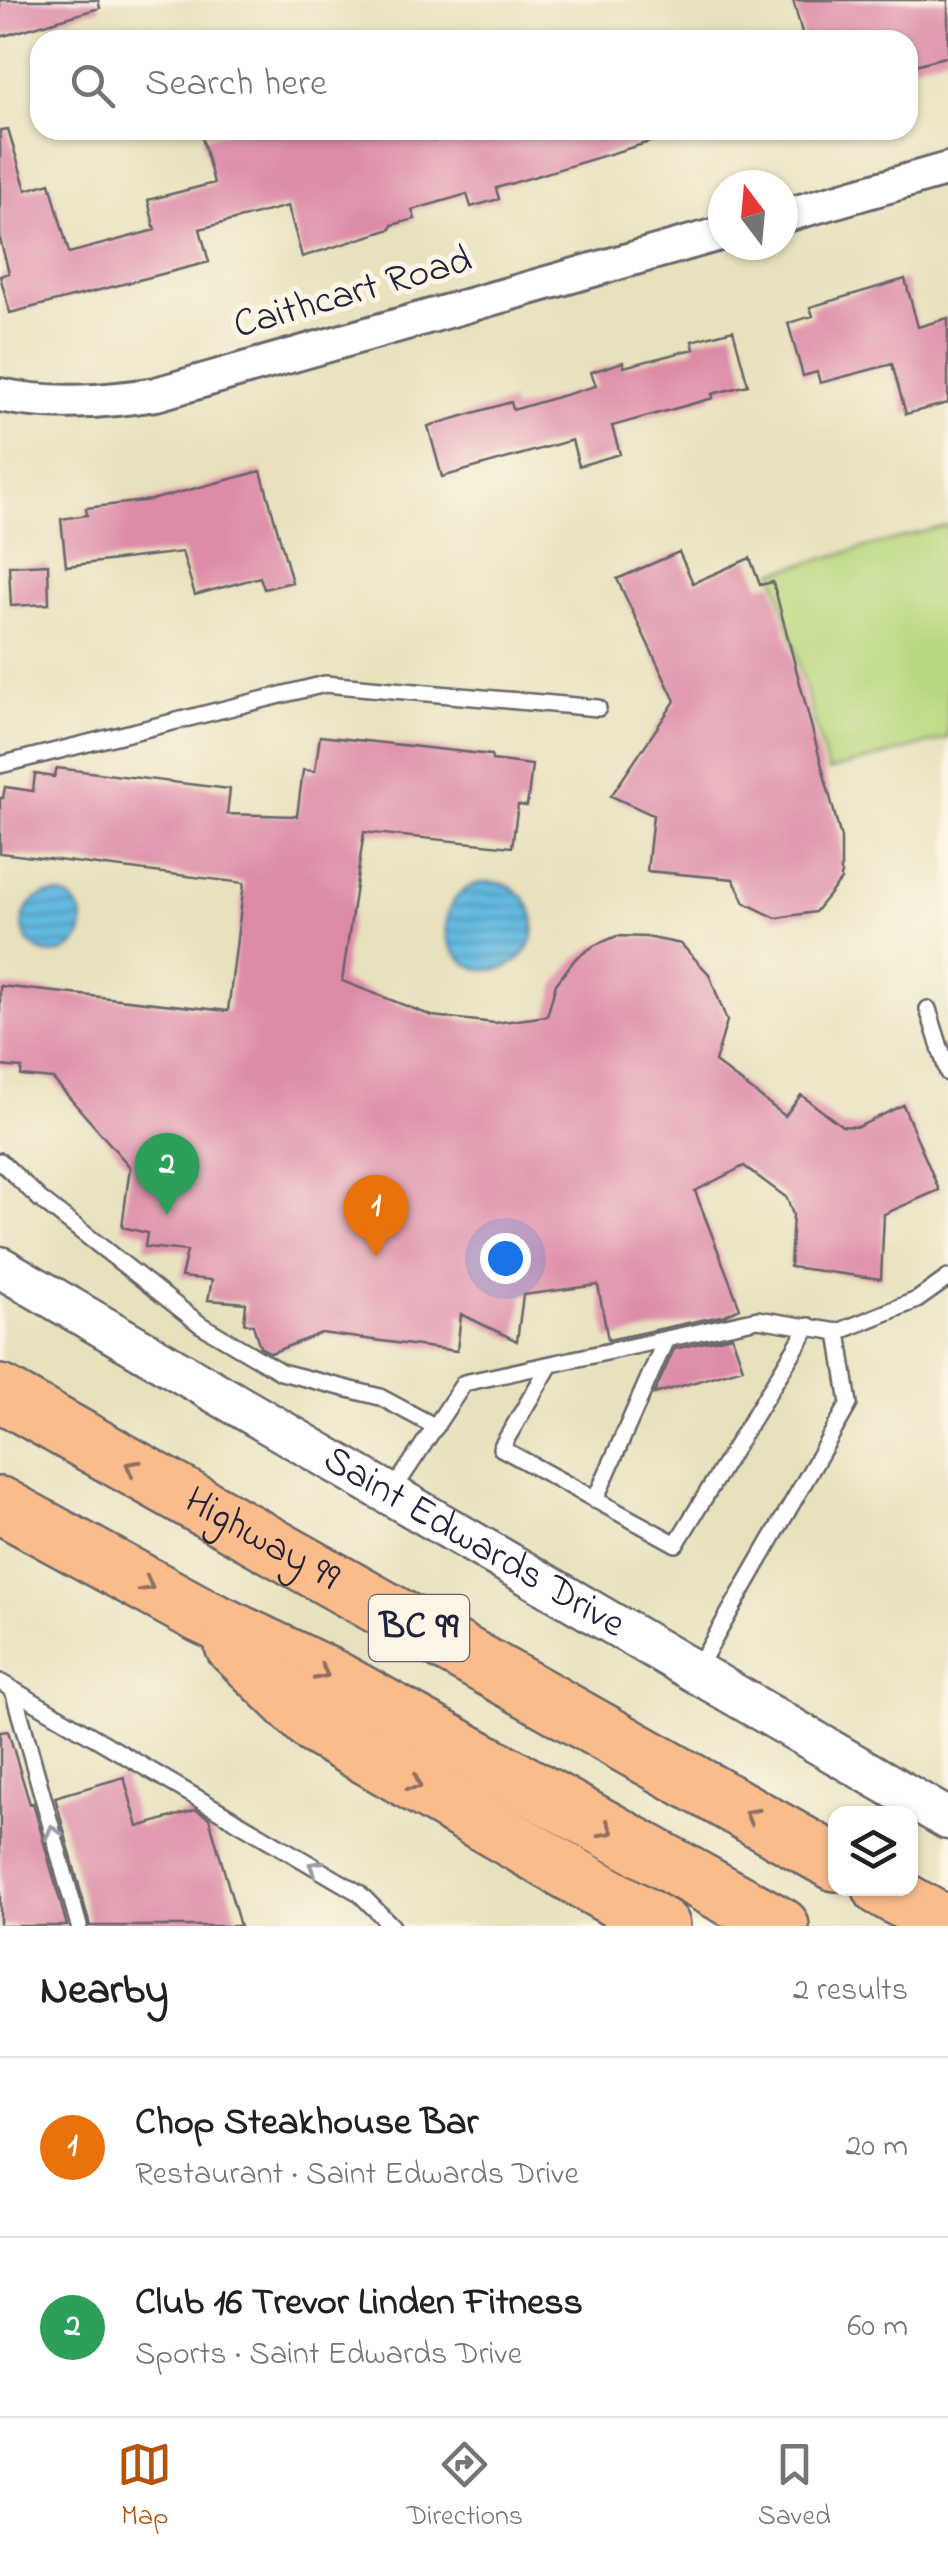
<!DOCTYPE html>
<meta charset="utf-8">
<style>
:root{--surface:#fff;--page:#f2f2f2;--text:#202124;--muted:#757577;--line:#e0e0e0;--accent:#b45309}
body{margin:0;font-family:"Indie Flower",sans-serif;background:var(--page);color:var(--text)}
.controls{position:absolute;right:30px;bottom:30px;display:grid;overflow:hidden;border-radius:20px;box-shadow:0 2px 8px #0004}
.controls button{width:90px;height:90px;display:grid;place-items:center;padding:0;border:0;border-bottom:2px solid var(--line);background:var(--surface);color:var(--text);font:50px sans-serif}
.compass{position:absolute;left:708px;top:170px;width:90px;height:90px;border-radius:50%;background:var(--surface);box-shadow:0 2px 8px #0004;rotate:344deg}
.you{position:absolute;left:505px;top:1258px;width:35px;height:35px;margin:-25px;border:8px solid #fff;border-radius:50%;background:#1a73e8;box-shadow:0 0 0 15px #1a73e833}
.badge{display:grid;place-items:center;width:65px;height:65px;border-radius:50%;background:var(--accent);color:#fff;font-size:32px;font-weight:700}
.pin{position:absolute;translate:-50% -82px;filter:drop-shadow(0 2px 5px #0008)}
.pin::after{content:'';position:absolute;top:52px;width:35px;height:30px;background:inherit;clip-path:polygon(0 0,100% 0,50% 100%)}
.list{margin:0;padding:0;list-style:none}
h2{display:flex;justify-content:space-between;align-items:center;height:130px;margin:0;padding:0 40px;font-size:42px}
h2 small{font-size:32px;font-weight:400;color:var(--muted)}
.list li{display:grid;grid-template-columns:65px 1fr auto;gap:30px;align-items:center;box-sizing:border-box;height:180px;padding:0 40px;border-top:2px solid var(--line)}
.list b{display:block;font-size:38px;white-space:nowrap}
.list p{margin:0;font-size:32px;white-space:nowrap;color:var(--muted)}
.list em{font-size:32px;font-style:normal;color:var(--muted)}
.icon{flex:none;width:55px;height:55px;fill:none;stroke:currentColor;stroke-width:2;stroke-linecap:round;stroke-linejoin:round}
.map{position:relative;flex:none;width:948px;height:1926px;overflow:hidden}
.search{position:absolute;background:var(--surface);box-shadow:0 2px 8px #0004;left:30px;right:30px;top:30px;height:110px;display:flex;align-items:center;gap:25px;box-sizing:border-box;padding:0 35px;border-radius:30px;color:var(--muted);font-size:38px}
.sheet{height:490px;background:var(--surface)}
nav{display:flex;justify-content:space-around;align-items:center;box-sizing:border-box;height:140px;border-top:2px solid var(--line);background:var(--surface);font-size:28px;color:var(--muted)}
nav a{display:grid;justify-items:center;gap:5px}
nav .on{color:var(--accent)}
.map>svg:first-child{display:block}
.pitch{fill:#b8d77e;stroke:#6d7c5c;stroke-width:2.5}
.water{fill:url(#water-rules);stroke:#436e8e;stroke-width:2.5}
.building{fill:#dd8ba7}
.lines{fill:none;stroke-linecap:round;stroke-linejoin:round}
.service-casing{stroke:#676569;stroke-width:20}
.minor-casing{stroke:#676569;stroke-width:38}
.tertiary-casing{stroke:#676569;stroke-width:45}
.motorway-casing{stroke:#676569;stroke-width:60}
.service{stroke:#fff;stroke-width:15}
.minor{stroke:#fff;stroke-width:32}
.tertiary{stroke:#fff;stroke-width:40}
.motorway{stroke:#fabc8b;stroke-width:55}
.oneway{stroke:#8e6f63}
.oneway2{stroke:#9c9ca7}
.labels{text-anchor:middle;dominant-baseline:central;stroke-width:10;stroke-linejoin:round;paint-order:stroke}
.shield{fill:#fcf5e5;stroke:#63616e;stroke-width:2.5}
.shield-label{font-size:38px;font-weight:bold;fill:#22223b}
.street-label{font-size:40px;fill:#22223b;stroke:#fcf5e5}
</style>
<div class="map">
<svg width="948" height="1926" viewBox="0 0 948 1926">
<defs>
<pattern id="water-rules" width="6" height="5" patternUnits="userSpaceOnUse" patternTransform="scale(2.5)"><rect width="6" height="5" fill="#64b9e0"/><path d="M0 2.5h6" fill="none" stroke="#5296b7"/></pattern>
</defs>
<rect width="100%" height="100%" fill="#fcf5e5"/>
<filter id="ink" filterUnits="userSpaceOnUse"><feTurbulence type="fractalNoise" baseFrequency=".01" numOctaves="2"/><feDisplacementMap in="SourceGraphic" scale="20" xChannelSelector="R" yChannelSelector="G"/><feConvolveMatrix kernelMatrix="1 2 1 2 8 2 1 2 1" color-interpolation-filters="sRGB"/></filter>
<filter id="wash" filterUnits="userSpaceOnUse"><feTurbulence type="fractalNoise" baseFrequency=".0048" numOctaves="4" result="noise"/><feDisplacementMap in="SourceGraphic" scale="40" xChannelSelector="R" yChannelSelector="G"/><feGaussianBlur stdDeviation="2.25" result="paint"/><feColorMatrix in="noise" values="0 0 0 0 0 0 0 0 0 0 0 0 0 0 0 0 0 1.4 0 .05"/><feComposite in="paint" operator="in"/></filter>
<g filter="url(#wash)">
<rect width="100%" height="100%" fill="#e8e1be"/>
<path class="pitch" d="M 948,525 L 948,738 L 828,771 L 774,572 Z"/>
<path class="water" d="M446 926a44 44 0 1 1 88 0a44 44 0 1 1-88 0Z
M23 924a30 30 0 1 1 60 0a30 30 0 1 1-60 0Z"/>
<g id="blocks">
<path class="building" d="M 0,0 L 98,0 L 100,8 L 0,37 Z
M 793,0 L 948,0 L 948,56 L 908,67 L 908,40 L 804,40 Z
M 8,129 L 26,190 L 50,183 L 69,253 L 155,230 L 148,200 L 214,183 L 202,138 L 231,130 L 430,130 L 433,141 L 471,130 L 662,130 L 663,138 L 496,188 L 499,199 L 471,207 L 467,194 L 412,210 L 415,219 L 392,225 L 391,229 L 302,257 L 288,206 L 200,229 L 209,262 L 10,313 L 0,276 L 9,273 L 0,239 L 0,130 Z
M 905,279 L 918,327 L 948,318 L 948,403 L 906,414 L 892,364 L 820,383 L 817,372 L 803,376 L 788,323 L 813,316 L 810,307 Z
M 733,330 L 748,385 L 712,394 L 713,398 L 612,426 L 620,454 L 579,466 L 572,440 L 442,477 L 428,426 L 511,402 L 513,410 L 596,386 L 591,372 L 623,362 L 624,367 L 694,349 L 692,341 Z
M 261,471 L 292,582 L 264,589 L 260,577 L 195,595 L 182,552 L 66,566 L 61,519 L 87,515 L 86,508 L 151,500 Z
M 679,552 L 693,583 L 750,558 L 760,585 L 773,582 L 841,838 L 841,880 L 815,912 L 776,918 L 745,903 L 733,879 L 647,871 L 653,815 L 611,796 L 675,701 L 617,579 Z
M 48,564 L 49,604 L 11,606 L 9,566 Z
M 320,736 L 491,755 L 492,760 L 532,765 L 527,806 L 518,805 L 512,847 L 364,832 L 342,981 L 432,1016 L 495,1023 L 547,1016 L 556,984 L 575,959 L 595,945 L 617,936 L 647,937 L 681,944 L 709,974 L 727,1021 L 715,1062 L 785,1116 L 801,1095 L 842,1126 L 858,1127 L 903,1105 L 939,1190 L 884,1214 L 881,1279 L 790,1267 L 793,1215 L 787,1198 L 744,1166 L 695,1191 L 740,1308 L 725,1315 L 608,1340 L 598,1285 L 523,1295 L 517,1341 L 461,1314 L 457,1351 L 321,1333 L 271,1353 L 260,1347 L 253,1325 L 244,1323 L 246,1303 L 208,1300 L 212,1280 L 181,1277 L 187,1251 L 145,1247 L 147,1233 L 122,1227 L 130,1167 L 53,1079 L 21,1076 L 22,1068 L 0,1066 L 0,986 L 228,1011 L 244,883 L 0,853 L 0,798 L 3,798 L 5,787 L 33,791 L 35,774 L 54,777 L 57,768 L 230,789 L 227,814 L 297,816 L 303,770 L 315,771 Z
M 732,1336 L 743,1368 L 654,1394 L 674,1349 Z
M 8,1731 L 30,1804 L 33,1803 L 67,1926 L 0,1926 L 0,1732 Z
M 124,1777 L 138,1827 L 196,1810 L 209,1818 L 240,1926 L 90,1926 L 55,1797 Z"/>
</g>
</g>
<g filter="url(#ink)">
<use href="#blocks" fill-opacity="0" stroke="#676569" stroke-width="2.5"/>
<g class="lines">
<defs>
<path id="service" d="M 0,765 L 325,684 L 598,708
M 928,1009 L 948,1073
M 0,1161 L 40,1199 L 201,1325 L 281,1372 L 380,1397 L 436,1427
M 550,1365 L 501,1448 L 676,1544 L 809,1326
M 392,1492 L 464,1383 L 758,1319 L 838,1332 L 917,1300 L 948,1278
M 595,1500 L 666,1339
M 697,1669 L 849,1404 L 838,1332
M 0,1682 L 359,1893 L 392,1926
M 13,1690 L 79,1926"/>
<path id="minor" d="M 783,216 L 948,169
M 0,395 C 52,406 104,402 156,394 L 723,233"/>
<g id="tertiary">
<path id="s1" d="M 0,1267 L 948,1819"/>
</g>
<g id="motorway">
<path id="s2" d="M 0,1393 L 836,1863"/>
<path d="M 0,1505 L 203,1616 L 333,1678 L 781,1926"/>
<path d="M 233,1646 L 316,1727 L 662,1926"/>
<path d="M 881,1888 L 948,1926"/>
</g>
</defs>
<use href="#service" class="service-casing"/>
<use href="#minor" class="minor-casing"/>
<use href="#tertiary" class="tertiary-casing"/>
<use href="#motorway" class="motorway-casing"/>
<use href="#service" class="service"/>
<use href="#minor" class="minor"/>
<use href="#tertiary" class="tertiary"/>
<use href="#motorway" class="motorway"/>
</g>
<defs><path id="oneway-chevron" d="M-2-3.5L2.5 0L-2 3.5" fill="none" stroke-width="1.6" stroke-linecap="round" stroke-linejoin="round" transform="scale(2.5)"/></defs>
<g class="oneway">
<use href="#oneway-chevron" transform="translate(132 1467) rotate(-151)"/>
<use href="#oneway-chevron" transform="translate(147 1585) rotate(29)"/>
<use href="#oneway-chevron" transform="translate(322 1673) rotate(26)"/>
<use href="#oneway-chevron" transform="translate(415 1784) rotate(30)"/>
<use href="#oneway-chevron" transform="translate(751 1815) rotate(-151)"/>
<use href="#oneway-chevron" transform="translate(607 1830) rotate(29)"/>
</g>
<g class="oneway2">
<use href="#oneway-chevron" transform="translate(53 1832) rotate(-105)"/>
<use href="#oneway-chevron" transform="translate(315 1867) rotate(-150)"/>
</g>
</g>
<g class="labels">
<rect class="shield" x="369" y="1595" width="100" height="66" rx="8"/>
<g class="shield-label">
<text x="419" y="1628">BC 99</text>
</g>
<g class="street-label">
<text transform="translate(353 294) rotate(-16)">Caithcart Road</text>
<text stroke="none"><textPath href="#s2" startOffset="300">Highway 99</textPath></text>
<text stroke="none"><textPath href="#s1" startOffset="548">Saint Edwards Drive</textPath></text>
</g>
</g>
</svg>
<div class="controls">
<button><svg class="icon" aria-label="layers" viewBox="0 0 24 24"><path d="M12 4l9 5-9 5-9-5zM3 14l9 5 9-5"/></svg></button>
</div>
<svg class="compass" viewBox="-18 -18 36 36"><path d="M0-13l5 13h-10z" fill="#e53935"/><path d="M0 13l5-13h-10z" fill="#757577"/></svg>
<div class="you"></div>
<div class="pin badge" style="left:376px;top:1257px;background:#e8710a">1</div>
<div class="pin badge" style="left:167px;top:1215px;background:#2e9e5b">2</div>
<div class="search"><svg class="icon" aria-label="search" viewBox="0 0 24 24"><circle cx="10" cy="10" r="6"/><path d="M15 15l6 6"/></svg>Search here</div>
</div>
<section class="sheet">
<h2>Nearby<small>2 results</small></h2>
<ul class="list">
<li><span class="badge" style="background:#e8710a">1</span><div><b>Chop Steakhouse Bar</b><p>Restaurant · Saint Edwards Drive</p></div><em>20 m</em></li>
<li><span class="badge" style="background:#2e9e5b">2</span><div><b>Club 16 Trevor Linden Fitness</b><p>Sports · Saint Edwards Drive</p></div><em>60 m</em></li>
</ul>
</section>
<nav>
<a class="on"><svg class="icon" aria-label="map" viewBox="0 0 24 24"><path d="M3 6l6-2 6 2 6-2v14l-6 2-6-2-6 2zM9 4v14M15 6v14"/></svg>Map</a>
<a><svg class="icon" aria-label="directions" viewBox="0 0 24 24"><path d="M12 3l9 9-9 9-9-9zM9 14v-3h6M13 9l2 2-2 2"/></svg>Directions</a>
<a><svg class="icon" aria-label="saved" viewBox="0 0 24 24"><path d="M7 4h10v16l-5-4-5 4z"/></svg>Saved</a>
</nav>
